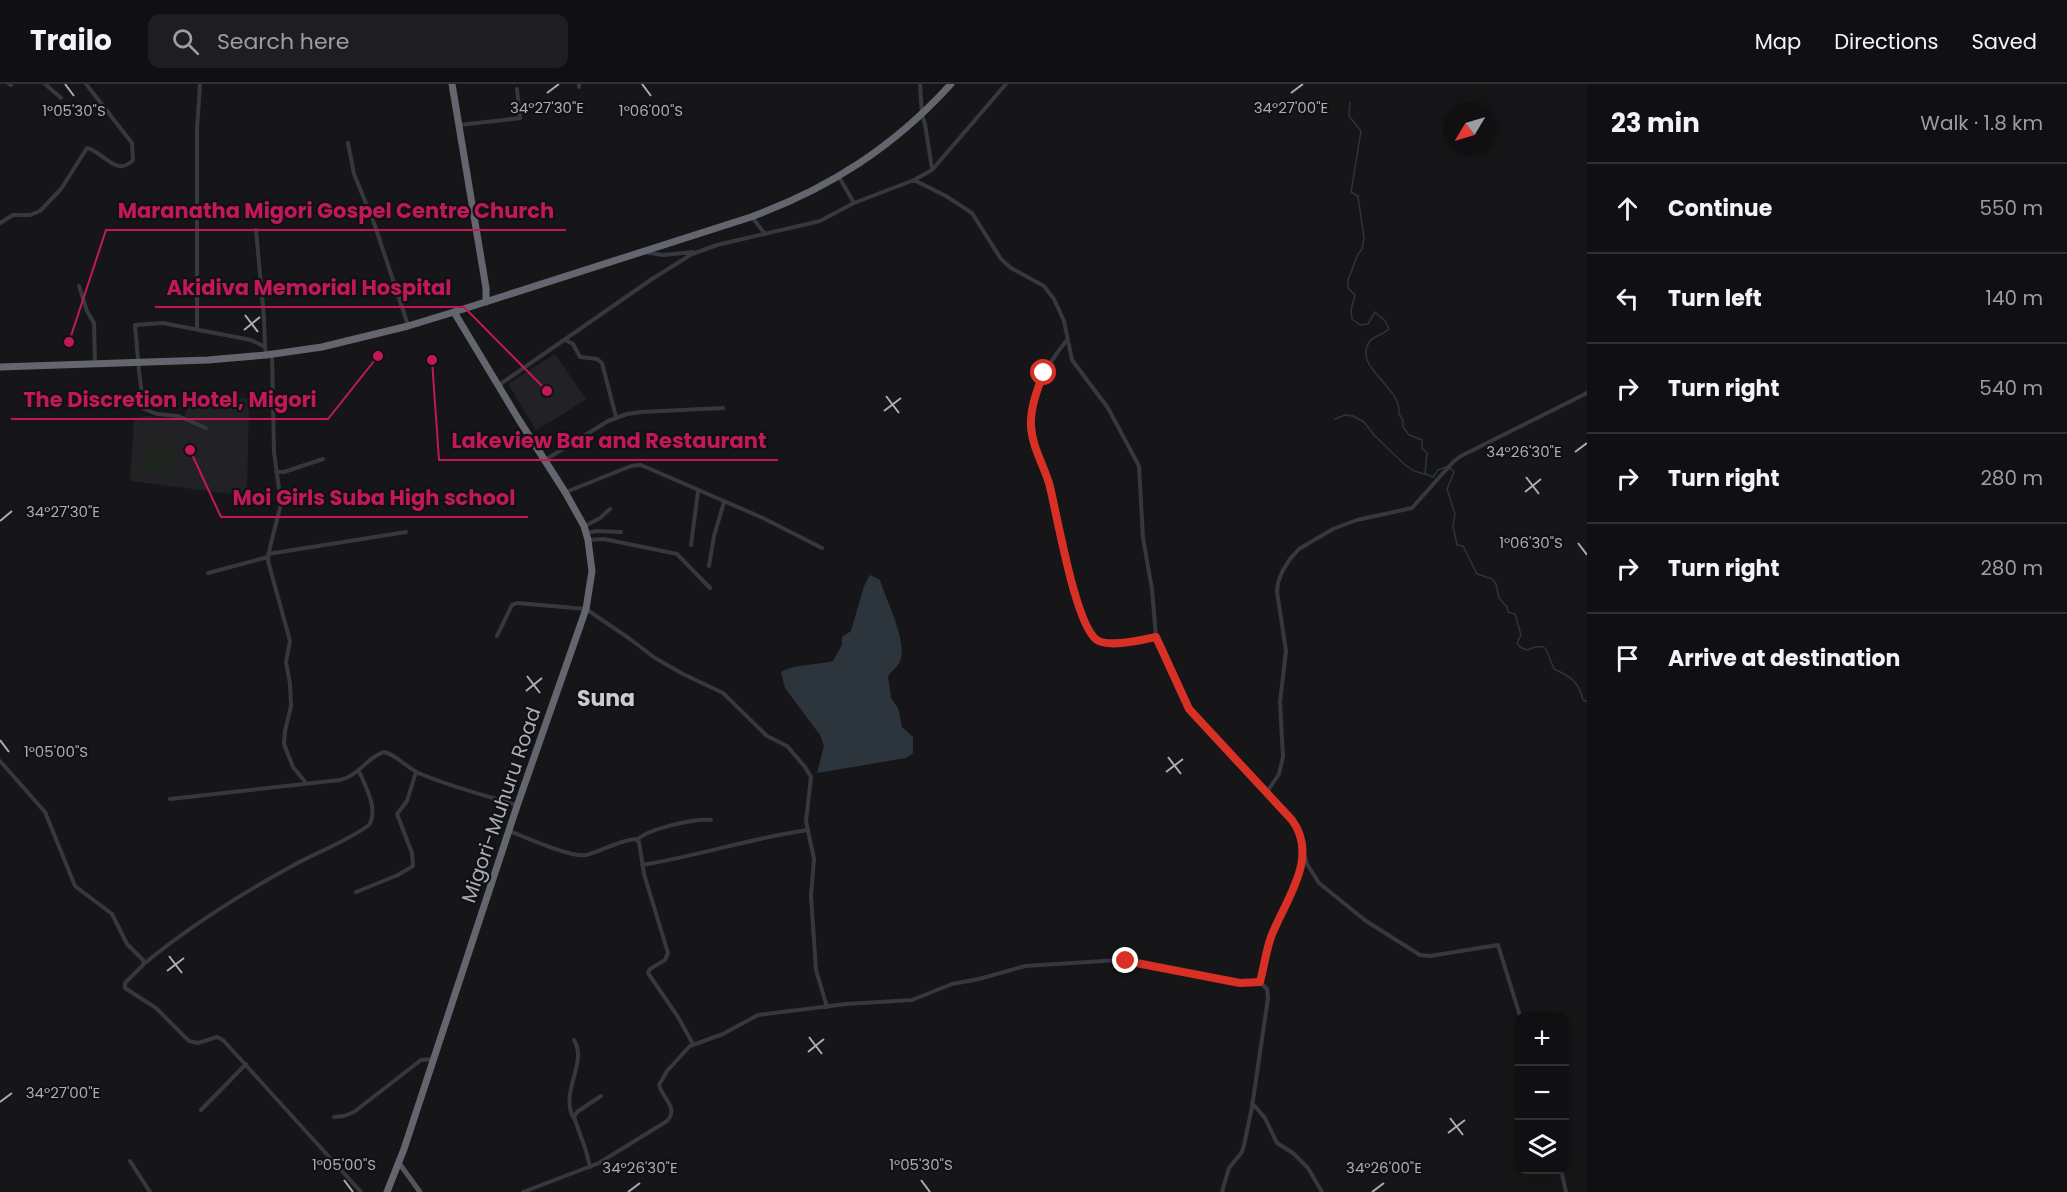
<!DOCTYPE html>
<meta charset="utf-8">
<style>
:root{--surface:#101012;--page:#1e1e20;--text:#f1f3f6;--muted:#9c9d9f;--line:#303032}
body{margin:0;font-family:Poppins,sans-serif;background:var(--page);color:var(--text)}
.controls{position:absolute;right:18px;bottom:18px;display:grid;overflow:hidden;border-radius:12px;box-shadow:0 3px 15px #0003}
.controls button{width:54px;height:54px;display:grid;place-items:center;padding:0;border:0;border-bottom:2px solid var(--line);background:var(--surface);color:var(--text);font:30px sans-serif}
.compass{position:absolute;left:1443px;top:18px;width:54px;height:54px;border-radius:50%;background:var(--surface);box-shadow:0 3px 15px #0003;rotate:232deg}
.stop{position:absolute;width:18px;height:18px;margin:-14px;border:4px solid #d93025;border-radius:50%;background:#fff}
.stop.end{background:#d93025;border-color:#fff;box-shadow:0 2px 6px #0008}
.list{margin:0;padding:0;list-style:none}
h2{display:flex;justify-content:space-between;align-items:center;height:78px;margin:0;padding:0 24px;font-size:26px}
h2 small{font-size:20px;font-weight:400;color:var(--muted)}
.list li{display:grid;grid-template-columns:39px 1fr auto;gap:18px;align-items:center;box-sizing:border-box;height:90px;padding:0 24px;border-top:2px solid var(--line)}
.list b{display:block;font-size:22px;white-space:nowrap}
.list em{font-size:20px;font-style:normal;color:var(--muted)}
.icon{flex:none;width:33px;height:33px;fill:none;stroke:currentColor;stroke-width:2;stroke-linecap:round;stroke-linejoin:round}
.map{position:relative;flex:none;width:1587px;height:1108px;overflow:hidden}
header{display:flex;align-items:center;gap:36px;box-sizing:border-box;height:84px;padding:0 30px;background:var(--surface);border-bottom:2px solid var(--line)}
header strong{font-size:28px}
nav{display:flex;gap:33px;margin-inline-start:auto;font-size:21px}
.search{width:420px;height:54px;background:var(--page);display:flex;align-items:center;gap:15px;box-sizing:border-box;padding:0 21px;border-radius:12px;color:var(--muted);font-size:22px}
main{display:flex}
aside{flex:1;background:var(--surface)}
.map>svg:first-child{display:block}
.built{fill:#222225}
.pitch{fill:#1e261f}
.water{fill:#2c353c}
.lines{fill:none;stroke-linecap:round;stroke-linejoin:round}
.stream{stroke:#2c353c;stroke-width:1.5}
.minor{stroke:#37383d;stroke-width:4}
.major{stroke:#53555c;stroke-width:5}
.highway{stroke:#63666e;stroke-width:7}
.route{stroke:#d93025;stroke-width:8}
.ticks{fill:none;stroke:#a8adb8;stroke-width:2}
.labels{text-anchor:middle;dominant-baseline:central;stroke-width:4.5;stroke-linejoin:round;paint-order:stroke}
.street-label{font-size:20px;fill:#a8adb8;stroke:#111113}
.quarter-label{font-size:22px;font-weight:bold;fill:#c9ccd4;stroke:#111113}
.ticks-label{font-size:15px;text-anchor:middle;fill:#a8adb8;stroke:#111113;stroke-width:4.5;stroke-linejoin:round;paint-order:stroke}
.leader{fill:none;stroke:#c2185b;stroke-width:2}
.callout-dot{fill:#c2185b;stroke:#111113;stroke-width:2}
.callout-label{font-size:21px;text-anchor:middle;font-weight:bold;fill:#c2185b;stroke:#111113;stroke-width:4.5;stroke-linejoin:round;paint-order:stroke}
</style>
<header>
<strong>Trailo</strong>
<div class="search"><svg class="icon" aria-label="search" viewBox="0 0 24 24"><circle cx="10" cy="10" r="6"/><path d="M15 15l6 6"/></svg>Search here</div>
<nav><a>Map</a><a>Directions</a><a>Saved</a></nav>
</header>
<main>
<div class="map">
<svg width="1587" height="1108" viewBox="0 0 1587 1108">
<rect width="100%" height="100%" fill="#161618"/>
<path class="built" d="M 555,270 L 586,315 L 565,329 L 536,346 L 508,300 Z
M 249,314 L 247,412 L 130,397 L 134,334 L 146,332 L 182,336 L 192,316 Z"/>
<path class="pitch" d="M 146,359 L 178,368 L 173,392 L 143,389 Z"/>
<path class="water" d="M 870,491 L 880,496 C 886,517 908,557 900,577 C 898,582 892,587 888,592 L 891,614 L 898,624 L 902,643 L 913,653 L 913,669 L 906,674 L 817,689 L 824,662 L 820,651 L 785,604 L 781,588 C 797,579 815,582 833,577 L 842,561 L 842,553 L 851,547 L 864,502 Z"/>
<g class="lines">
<path class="stream" d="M 1350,18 L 1349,32 L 1361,47 L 1351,108 L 1358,112 L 1364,154 L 1362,165 L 1358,170 L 1348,196 L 1348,204 L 1355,211 L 1351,226 L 1352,235 L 1360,241 L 1368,240 L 1375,228 L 1385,237 L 1389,245 C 1384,250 1374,252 1370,257 C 1351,283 1402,302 1399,330 L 1403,336 L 1403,343 L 1409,351 L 1422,356 L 1422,364 L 1427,369 L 1425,390 L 1433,393 L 1438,386 L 1446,383
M 1335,335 L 1345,331 L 1353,332 L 1364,338 L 1374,351 L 1404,380 L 1414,387 L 1424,390
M 1450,384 L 1454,388 L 1447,405 L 1455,430 L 1453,442 L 1457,461 L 1463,462 L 1477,490 L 1492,495 L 1496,500 L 1499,514 L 1507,523 L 1508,528 L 1515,530 L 1521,551 L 1517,559 L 1520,563 L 1527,566 C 1550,557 1545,566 1554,585 C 1570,592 1579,598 1583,616 L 1587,617"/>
<path class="minor" d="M 9,0 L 11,1
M 45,0 L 61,14
M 920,0 L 922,31 L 925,40 L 932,85
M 579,3 L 579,0
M 459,41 L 520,34 L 517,5
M 348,59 L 354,90 L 374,139 L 408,241
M 839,93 L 854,119 L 914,96 L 932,86 L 1006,0
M 914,96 L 946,112 L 972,129 L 1001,175 L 1011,184 L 1044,202 L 1054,215 L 1064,237 L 1072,276 L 1108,324 L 1139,382 L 1143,454 L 1152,505 L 1156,553 L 1189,625 L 1278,720 L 1296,741 L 1307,780 L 1319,799 L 1366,837 L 1420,871 L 1430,872 L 1498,861 L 1520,932
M 752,133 L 765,150
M 0,139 L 13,131 L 30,131 L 40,127 L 61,105 L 87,64 C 103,67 116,94 133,76 L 132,59 L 86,0
M 256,146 L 264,234 L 265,263
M 644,168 L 663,171 L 693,168
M 79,202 L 87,227 L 94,239 L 95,280
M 197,245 L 197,45 L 200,0
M 565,256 L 573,260 L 580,273 L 597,275 L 602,279 L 616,333
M 1067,256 C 1049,278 1033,304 1031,334 C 1030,357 1043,378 1049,400 C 1059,436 1065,474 1075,511 C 1079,524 1086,548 1097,556 C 1110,564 1142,556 1156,553
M 272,270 L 274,368 L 281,420 L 270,463 L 268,477 L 290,557 L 286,578 L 290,600 L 291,622 L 285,647 L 284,660 L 293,683 L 306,699
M 499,301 L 652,195 L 692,170 L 717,161 L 820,137 L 854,119
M 206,344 L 178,332 L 157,330 L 144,325 L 139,287 L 135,241 L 163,239 L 251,256 L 265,263 L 266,270
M 545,376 L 608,337 L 627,330 L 641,328 L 723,324
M 276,388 L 284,388 L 323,375
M 566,408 L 631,382 L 641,381 L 763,434 L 822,464
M 585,442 L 600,434 L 610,425
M 587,449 L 596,447 L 621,448
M 589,456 L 604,455 L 677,470 L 710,504
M 691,461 L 698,407
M 268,470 L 406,448
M 709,482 L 714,452 L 724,418
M 208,489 L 268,473
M 497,552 L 512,521 L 517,519 L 586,525 L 630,555 L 655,574 L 683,590 L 723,609 L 767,652 L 787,662 L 805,683 L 811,693 L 806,737 L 814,775 L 811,812 L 816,886 L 827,923
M 0,677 L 45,728 L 75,802 L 112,830 L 127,860 L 144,877 L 143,881 L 125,899 L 125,904 L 156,924 L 189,957 L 198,959 L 217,953 L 223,956 L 361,1108
M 1267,708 L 1279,690 L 1283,673 L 1280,618 L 1286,567 L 1277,508 L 1278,499 L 1282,488 L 1290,475 L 1299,465 L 1333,445 L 1357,436 L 1412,424 L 1453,378 L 1461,372 L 1587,309
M 170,715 L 340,696 C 362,690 365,674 384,668 C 398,671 407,685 421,690 C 451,703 485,711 516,721
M 509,747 C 526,753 570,774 586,771 C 602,767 618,757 635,755 L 639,758 L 644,790 L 668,869 L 665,876 L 650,885 L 648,889 L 678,933 L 693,960
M 637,756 C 647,745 696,734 711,736
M 642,781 C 698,772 752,754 807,746
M 356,808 L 398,791 L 413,782 L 412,769 L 397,730 L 407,717 L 416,688
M 145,879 C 190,842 241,810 292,782 C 317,768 346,758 369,741 C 379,725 365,702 359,687
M 1260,898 L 1269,860 L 1296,801 L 1303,768
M 1252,1019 L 1265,1034 L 1277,1059 L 1293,1069 L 1308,1084 L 1322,1108
M 201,1026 L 246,980
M 334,1033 L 344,1032 L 354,1028 L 421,976 L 433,975
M 573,1033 C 560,1007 588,978 574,956
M 130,1077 L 150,1108
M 590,1083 L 586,1067 L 574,1033 L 577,1028 L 601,1012
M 1561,1086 L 1566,1108
M 523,1108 L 599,1079 L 667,1037 C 679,1024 663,1015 659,1001 L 667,987 L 690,962 L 723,950 L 758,931 L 846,920 L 912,916 L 952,900 L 979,895 L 1025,882 L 1119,876 L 1240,899 L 1260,898
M 1222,1108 L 1229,1084 L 1242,1068 L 1244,1061 L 1252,1023 L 1268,914 L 1267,905 L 1260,898"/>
<path class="major" d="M 399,1079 L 420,1108"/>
<path class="highway" d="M 452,0 L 486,204 L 486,218
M 0,283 L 208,276 L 266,271 L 322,263 L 408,242 L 454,228 L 751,133 C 830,104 895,62 951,0
M 387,1108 L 404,1065 L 517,722 L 586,525 L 592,487 L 588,456 L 584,442 L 565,408 L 519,336 L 454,228"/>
</g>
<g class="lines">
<path class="route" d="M 1044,289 C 1037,305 1030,324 1031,342 C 1032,362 1043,380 1049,399 C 1057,429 1075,541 1097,556 C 1109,564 1142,556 1156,553 L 1189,625 L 1292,736 C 1320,774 1285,816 1271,853 C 1266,867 1264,883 1260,898 L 1240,899 L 1126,877"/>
</g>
<path class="ticks" d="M 65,0 L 74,12M 642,0 L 651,12M 547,9 L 559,0M 1291,9 L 1303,0M 245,231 L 258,248M 244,246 L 260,233M 886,312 L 899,329M 884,327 L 901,314M 1575,368 L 1587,359M 1526,393 L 1539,410M 1525,408 L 1541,395M 0,437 L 12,427M 1578,459 L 1587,471M 527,592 L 540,609M 526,607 L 542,594M 0,656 L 9,668M 1168,673 L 1181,690M 1166,688 L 1183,675M 169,872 L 182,889M 167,887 L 184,874M 809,953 L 822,970M 808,968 L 824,955M 0,1018 L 12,1009M 1450,1034 L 1463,1051M 1448,1049 L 1465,1036M 344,1096 L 353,1108M 921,1096 L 930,1108M 628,1108 L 640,1099M 1372,1108 L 1384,1099"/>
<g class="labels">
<g class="street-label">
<text transform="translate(501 721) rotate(-71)">Migori-Muhuru Road</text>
</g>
<g class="quarter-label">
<text x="606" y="614">Suna</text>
</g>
</g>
<g class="ticks-label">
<text x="547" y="29">34°27'30"E</text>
<text x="1291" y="29">34°27'00"E</text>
<text x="74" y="32">1°05'30"S</text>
<text x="651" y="32">1°06'00"S</text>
<text x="1524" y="373">34°26'30"E</text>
<text x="63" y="433">34°27'30"E</text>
<text x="1531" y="464">1°06'30"S</text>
<text x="56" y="673">1°05'00"S</text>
<text x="63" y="1014">34°27'00"E</text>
<text x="344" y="1086">1°05'00"S</text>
<text x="921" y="1086">1°05'30"S</text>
<text x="640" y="1089">34°26'30"E</text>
<text x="1384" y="1089">34°26'00"E</text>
</g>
<path class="leader" d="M69 258L106 146H566M547 307L464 223H155M378 272L328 335H11M432 276L439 376H778M190 366L221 433H528"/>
<g class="callout-dot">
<circle cx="69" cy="258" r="6"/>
<circle cx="547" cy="307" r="6"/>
<circle cx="378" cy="272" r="6"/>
<circle cx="432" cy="276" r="6"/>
<circle cx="190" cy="366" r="6"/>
</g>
<g class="callout-label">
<text x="336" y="134">Maranatha Migori Gospel Centre Church</text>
<text x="309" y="211">Akidiva Memorial Hospital</text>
<text x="170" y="323">The Discretion Hotel, Migori</text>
<text x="609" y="364">Lakeview Bar and Restaurant</text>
<text x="374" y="421">Moi Girls Suba High school</text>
</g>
</svg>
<div class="controls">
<button>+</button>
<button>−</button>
<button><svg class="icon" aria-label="layers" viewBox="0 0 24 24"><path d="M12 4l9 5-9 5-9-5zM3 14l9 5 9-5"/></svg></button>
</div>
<svg class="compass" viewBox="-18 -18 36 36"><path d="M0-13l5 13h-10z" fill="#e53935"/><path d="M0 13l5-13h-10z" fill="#9c9d9f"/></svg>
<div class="stop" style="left:1044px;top:289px"></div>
<div class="stop end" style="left:1126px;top:877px"></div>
</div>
<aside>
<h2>23 min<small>Walk · 1.8 km</small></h2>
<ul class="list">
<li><svg class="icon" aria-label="ahead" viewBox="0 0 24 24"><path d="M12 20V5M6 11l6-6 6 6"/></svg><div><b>Continue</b></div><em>550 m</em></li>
<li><svg class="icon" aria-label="left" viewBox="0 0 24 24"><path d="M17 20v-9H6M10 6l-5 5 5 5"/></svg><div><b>Turn left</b></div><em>140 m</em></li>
<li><svg class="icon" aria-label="right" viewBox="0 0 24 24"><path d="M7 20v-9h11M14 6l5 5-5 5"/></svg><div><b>Turn right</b></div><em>540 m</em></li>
<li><svg class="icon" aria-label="right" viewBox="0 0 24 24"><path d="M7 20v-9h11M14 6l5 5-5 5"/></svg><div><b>Turn right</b></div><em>280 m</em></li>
<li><svg class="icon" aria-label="right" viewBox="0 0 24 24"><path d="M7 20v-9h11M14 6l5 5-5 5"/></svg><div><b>Turn right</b></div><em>280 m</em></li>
<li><svg class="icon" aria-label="arrive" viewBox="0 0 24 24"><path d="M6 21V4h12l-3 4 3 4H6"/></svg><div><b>Arrive at destination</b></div></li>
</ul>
</aside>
</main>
